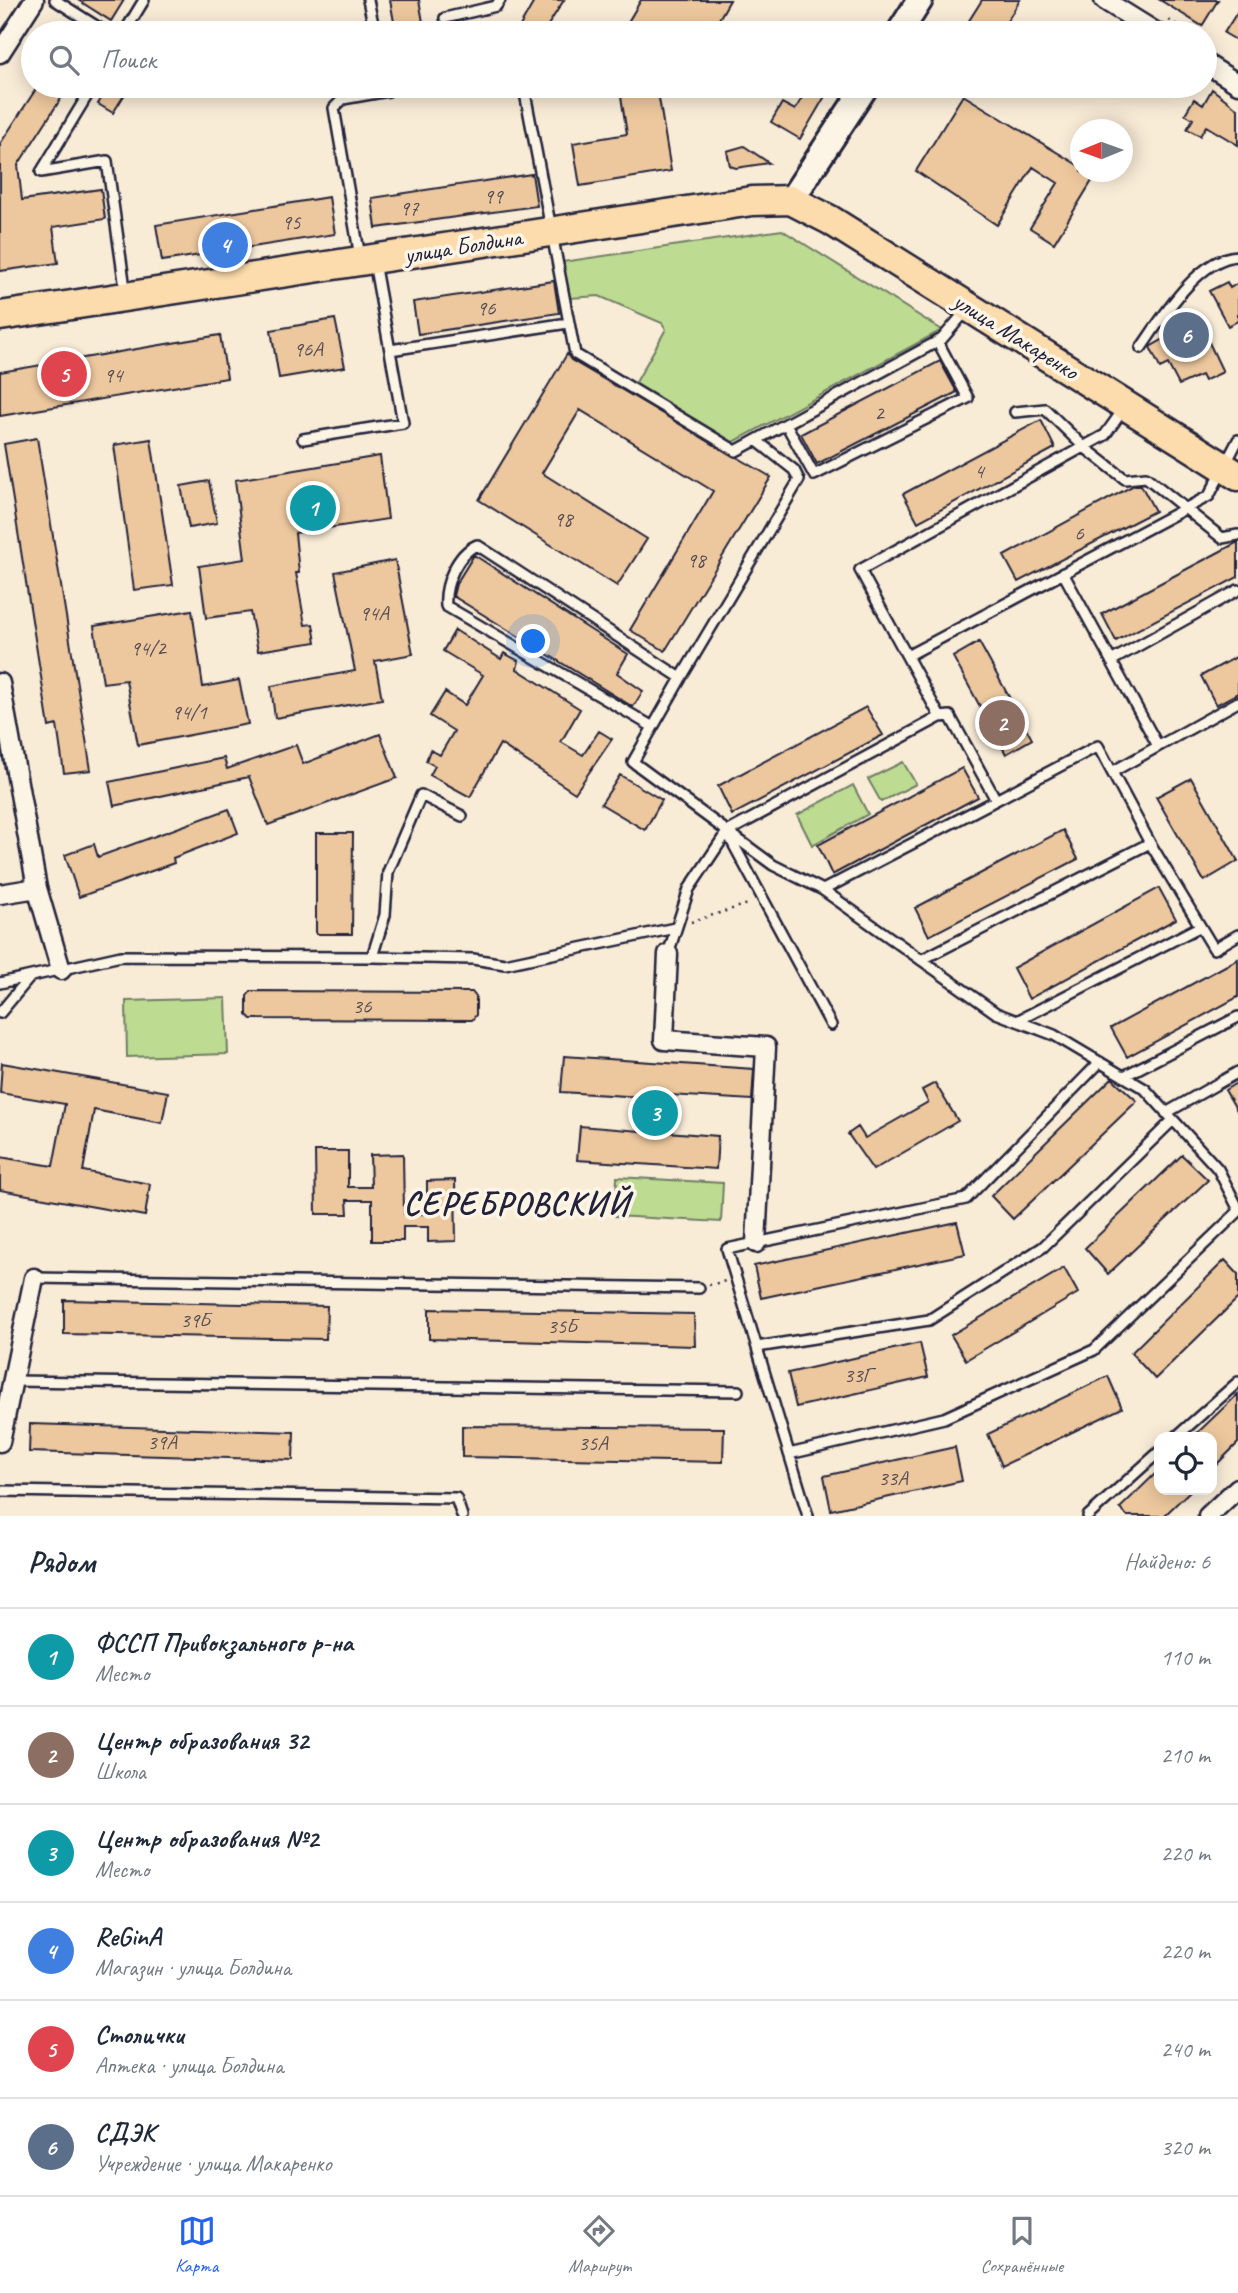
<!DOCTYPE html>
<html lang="ru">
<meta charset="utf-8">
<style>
:root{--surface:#fff;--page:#f6f6f7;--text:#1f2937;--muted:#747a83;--line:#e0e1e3;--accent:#2563eb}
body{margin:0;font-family:Caveat,sans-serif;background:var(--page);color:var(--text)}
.controls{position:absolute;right:21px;bottom:21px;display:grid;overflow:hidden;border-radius:14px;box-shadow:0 4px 18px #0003}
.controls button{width:63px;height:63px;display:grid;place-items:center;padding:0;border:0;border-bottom:2px solid var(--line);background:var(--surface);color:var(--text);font:35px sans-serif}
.compass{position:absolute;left:1070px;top:119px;width:63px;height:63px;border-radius:50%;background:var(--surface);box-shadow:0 4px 18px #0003;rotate:269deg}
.you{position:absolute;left:534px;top:642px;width:24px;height:24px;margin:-18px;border:5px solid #fff;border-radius:50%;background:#1a73e8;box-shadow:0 0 0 10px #1a73e833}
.badge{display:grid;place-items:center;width:46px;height:46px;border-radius:50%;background:var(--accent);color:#fff;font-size:23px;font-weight:700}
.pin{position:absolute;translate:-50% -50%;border:4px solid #fff;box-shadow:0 2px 7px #0006}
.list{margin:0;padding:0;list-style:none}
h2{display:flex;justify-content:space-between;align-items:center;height:91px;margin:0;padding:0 28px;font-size:30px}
h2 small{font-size:23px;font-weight:400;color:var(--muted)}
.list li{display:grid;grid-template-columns:46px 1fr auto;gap:21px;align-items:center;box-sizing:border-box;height:98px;padding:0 28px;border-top:2px solid var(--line)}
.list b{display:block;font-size:26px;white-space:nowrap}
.list p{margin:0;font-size:23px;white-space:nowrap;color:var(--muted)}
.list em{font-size:23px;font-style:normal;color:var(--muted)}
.icon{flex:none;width:38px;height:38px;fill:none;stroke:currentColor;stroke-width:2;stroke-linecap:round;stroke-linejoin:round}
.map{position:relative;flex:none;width:1238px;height:1516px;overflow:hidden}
.search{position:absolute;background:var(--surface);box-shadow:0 4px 18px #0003;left:21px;right:21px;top:21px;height:77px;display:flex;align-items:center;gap:18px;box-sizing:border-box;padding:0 24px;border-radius:38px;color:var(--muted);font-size:26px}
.sheet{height:679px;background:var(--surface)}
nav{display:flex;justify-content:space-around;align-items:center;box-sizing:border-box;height:98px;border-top:2px solid var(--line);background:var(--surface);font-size:19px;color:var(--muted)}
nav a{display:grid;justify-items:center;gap:4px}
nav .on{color:var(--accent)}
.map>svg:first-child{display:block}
.green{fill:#bedb92;stroke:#707e66;stroke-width:2}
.building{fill:#edc89e;stroke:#22223b;stroke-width:2}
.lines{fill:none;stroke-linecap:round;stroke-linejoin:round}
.lane-casing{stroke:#22223b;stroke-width:14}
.street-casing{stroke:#22223b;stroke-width:23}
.secondary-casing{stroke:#22223b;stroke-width:30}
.primary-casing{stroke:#22223b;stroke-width:33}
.path{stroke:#22223b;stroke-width:2.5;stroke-dasharray:2 5;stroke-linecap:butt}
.lane{stroke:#fcf5e5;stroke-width:9}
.street{stroke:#fcf5e5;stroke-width:18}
.secondary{stroke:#fcf5e5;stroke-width:24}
.primary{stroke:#fcdcac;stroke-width:28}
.labels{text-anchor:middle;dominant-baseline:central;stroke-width:7;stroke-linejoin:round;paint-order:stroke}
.number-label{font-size:21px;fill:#554c54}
.street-label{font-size:24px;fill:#22223b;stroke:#fcf5e5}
.district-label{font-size:32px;font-weight:bold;letter-spacing:2px;fill:#22223b;stroke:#fcf5e5}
</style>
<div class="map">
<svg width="1238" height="1516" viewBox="0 0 1238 1516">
<rect width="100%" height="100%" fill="#f9ecd7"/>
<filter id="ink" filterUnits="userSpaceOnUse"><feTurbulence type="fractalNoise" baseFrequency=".0143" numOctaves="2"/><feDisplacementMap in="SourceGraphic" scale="14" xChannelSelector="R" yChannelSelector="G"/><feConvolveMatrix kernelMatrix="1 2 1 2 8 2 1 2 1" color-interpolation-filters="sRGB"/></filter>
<g filter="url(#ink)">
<path class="green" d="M 782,230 L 942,330 L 730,444 L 635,384 L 666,329 L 662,323 L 599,296 L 570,298 L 562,262 Z
M 903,762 L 916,784 L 881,802 L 868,779 Z
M 853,785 L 868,814 L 812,845 L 797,815 Z
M 226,998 L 228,1054 L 127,1057 L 126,1001 Z
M 617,1177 L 723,1183 L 721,1222 L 615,1216 Z"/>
<path class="building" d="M 78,0 L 124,0 L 111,21 Z
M 390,0 L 419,0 L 425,33 L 396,33 Z
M 535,0 L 564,0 L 543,33 L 516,33 Z
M 641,0 L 730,0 L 711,33 L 646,33 L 628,22 Z
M 982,0 L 1020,0 L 1000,33 L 975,33 L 965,27 Z
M 1160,0 L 1218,0 L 1202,26 Z
M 1238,11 L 1238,41 L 1224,33 Z
M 38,86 L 69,86 L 18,165 L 22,200 L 101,189 L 105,219 L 53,227 L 58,263 L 0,271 L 0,144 Z
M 109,86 L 130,86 L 113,113 L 98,104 Z
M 643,86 L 657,86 L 671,171 L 580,186 L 573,143 L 627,134 L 620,90 Z
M 809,86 L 831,86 L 800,139 L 771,122 L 782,103 L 795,110 Z
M 1212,89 L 1238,109 L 1238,145 L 1206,126 L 1200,136 L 1187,129 L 1193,119 L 1185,114 L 1194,99 L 1203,105 Z
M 963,95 L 1081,167 L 1081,172 L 1095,176 L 1054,243 L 1030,228 L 1058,183 L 1033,167 L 997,225 L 916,171 Z
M 744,146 L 769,163 L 736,168 L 730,166 L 727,151 Z
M 532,174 L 537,206 L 376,228 L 372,198 Z
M 329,197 L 335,234 L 162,261 L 156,225 Z
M 554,281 L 559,313 L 418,334 L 413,302 Z
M 1227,282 L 1230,288 L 1238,283 L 1238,321 L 1228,326 L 1209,291 Z
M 335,319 L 345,367 L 279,378 L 271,330 Z
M 1186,320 L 1195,339 L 1205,334 L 1223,372 L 1204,381 L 1201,375 L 1179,385 L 1168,364 L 1160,368 L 1150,347 L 1171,335 L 1168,328 Z
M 220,335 L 227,378 L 0,416 L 0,372 Z
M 567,354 L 571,360 L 771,477 L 665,651 L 630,630 L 713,491 L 580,410 L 542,473 L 647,539 L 617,586 L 479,500 Z
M 940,361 L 957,392 L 817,464 L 801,434 Z
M 1041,420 L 1055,448 L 918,522 L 903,494 Z
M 37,438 L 91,770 L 64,773 L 57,725 L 49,727 L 4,444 Z
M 151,439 L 173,585 L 134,590 L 114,445 Z
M 380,456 L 388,519 L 295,533 L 299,573 L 296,573 L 305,625 L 313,624 L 316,642 L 258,651 L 250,612 L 206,618 L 199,566 L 245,559 L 235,480 Z
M 209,481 L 217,523 L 189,528 L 181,486 Z
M 1134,485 L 1141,485 L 1155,511 L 1018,582 L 1004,556 Z
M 1238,542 L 1238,577 L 1116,641 L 1102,614 Z
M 474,555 L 628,654 L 617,673 L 643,691 L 633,707 L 453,596 L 456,584 Z
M 395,560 L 413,654 L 375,661 L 382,699 L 275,718 L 271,686 L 355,671 L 335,572 Z
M 192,610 L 203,687 L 239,680 L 248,724 L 138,745 L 126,680 L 103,683 L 94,626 Z
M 455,630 L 501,659 L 504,653 L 519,661 L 517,669 L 580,709 L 561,742 L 583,755 L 599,731 L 612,739 L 575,793 L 500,744 L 470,797 L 430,775 L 435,766 L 426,761 L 430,750 L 440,755 L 454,731 L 430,716 L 445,692 L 465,705 L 483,675 L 443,651 Z
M 979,642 L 1032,739 L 1006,754 L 953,657 Z
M 1238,656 L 1238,693 L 1216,705 L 1201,676 Z
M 866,707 L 883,735 L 732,815 L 718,786 Z
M 380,734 L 397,778 L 268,825 L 249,777 L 114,806 L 109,782 L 224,758 L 227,769 L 296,745 L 303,764 Z
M 962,768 L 978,797 L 832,875 L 818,845 Z
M 620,775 L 662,800 L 645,830 L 601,804 Z
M 1191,778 L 1238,861 L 1204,881 L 1156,797 Z
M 229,809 L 238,833 L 173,858 L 174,863 L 79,897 L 65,855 L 94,844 L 98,857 Z
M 1063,830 L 1078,859 L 929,936 L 915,908 Z
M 316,833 L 353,833 L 352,934 L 316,934 Z
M 1159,888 L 1176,919 L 1029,999 L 1013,968 Z
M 1238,959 L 1238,997 L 1127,1057 L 1111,1028 Z
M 251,991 L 472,992 L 476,997 L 476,1015 L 472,1020 L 251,1019 L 247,1015 L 247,996 Z
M 564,1056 L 754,1069 L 752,1100 L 670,1095 L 667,1132 L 718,1136 L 716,1169 L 577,1160 L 580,1126 L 640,1131 L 642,1097 L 561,1092 Z
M 2,1063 L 168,1092 L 162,1123 L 94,1110 L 83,1171 L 150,1184 L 145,1216 L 0,1190 L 0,1157 L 53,1166 L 65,1104 L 0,1093 Z
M 1112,1078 L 1137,1101 L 1013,1219 L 991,1196 Z
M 1238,1082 L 1238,1112 L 1225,1090 Z
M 935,1083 L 958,1121 L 873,1170 L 848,1134 L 858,1127 L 865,1138 L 928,1102 L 922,1090 Z
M 315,1151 L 348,1151 L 348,1187 L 371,1187 L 370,1155 L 403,1154 L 404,1214 L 427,1214 L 427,1181 L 455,1180 L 456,1241 L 428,1242 L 428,1227 L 403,1227 L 403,1241 L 372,1241 L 372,1200 L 347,1200 L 348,1214 L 316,1214 Z
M 1182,1155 L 1208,1180 L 1108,1274 L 1085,1248 Z
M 957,1222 L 965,1254 L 761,1298 L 754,1266 Z
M 1225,1260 L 1238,1274 L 1238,1298 L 1155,1379 L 1131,1353 Z
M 1064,1268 L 1078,1293 L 966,1360 L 951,1335 Z
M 64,1300 L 327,1306 L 326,1339 L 64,1334 Z
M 429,1309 L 694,1314 L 695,1346 L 429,1339 Z
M 920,1343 L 928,1377 L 796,1407 L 788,1373 Z
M 1108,1376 L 1122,1408 L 1002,1466 L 988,1434 Z
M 1238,1394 L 1238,1443 L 1212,1469 L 1212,1437 L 1193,1437 Z
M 30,1424 L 294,1432 L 293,1460 L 29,1452 Z
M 462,1426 L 724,1428 L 723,1462 L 462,1457 Z
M 955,1447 L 962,1481 L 831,1510 L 824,1476 Z
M 1159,1470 L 1159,1490 L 1191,1490 L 1164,1516 L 1127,1516 L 1120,1508 Z"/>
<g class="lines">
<defs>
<path id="lane" d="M 55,0 L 107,33
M 368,0 L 375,33
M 445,18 L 496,6 L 500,0
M 124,33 L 144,0
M 93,86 L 41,172 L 107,161 L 126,295
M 532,86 L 525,93 L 575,354 L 736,451 L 942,339 L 966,311
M 360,257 L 334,108 L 343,99 L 388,91 L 387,86
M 1141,348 C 1161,319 1199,257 1238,256
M 390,350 L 568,323
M 1123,410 L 1105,435 L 860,570 L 940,717 L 950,716 L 996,800 L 1098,746 L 1150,843 L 1214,949 L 1238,935
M 1015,412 L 1045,409 L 1084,447 L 1125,479 L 1146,477 L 1222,538 L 1238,535
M 786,424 L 814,475 L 968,398 L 938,342
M 303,439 L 403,423 L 374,262
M 1063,573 L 1158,746
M 907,656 L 1209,496 L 1238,440
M 1111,661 L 1238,590
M 681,678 L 633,762 L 773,865 L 823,890 L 996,1013 L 1054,1035 L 1145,1089 L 1218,1169 L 1238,1208
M 653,727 L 446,606 C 444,584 457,554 477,545 L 681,678 L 799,480 L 794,470 L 756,440
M 1112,772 L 1238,702
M 729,836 L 831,1025
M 823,890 L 996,800
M 668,954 L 689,889 L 727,832 L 940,717
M 372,957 L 385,915 L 388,872 L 421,795 L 462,816
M 921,960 L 1150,843
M 0,983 L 121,956 L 372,957 L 473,959 L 505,964 L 675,928
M 0,1013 L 30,977
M 1017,1021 L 1199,927
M 1124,1076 L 1238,1017
M 1166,1113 L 1238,1072
M 34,1278 L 699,1288
M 757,1347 L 929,1320 L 1043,1247 L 1173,1120
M 13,1381 L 738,1391
M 1176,1437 L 1238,1382
M 789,1454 L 944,1418 L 1094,1350 L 1238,1212
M 0,1491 L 456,1498 L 462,1516
M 808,1516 L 727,1249 L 966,1199 L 1100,1062
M 1088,1516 L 1159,1452"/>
<path id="street" d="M 1104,0 L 1157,33
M 0,53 L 34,0
M 1205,63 L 1238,84
M 0,683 L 37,888 L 61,970
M 0,894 L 37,888
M 668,954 L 664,1040 L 766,1047 L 756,1243
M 0,1442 L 34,1278
M 1208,1516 L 1238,1488"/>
<path id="secondary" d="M 899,33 L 920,0
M 791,200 L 866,86"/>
<path id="primary" d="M 0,316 L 752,201 L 791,200 L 830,220 L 1238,476"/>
</defs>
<use href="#lane" class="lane-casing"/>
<use href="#street" class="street-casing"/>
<use href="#secondary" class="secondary-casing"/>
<use href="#primary" class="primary-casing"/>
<path class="path" d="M 1169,20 L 1190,33
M 1205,43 L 1211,47
M 691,922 L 748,904
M 709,1285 L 726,1281"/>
<use href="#lane" class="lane"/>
<use href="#street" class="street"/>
<use href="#secondary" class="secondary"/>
<use href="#primary" class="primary"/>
</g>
</g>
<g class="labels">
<g class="number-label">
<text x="493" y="196">99</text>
<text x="409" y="208">97</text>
<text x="291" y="222">95</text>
<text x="486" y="308">96</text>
<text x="308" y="349">96А</text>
<text x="113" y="375">94</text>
<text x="879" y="413">2</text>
<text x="979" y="471">4</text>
<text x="563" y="519">98</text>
<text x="1079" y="533">6</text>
<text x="696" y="560">98</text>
<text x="374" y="613">94А</text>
<text x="148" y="648">94/2</text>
<text x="189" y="712">94/1</text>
<text x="362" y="1006">36</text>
<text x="195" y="1320">39Б</text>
<text x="562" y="1326">35Б</text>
<text x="858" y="1375">33Г</text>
<text x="162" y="1442">39А</text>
<text x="593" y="1443">35А</text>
<text x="893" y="1478">33А</text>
</g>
<g class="street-label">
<text transform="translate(463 246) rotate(-9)">улица Болдина</text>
<text transform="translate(1016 336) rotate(32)">улица Макаренко</text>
</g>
<g class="district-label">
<text x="517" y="1203">СЕРЕБРОВСКИЙ</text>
</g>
</g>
</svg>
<div class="controls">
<button><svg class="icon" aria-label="locate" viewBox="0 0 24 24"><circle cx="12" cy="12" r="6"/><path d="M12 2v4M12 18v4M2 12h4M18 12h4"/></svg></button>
</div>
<svg class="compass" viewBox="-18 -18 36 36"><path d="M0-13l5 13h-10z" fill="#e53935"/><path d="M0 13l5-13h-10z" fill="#747a83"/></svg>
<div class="you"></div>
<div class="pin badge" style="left:313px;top:508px;background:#0f9aa8">1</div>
<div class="pin badge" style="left:1002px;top:723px;background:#8d6e63">2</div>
<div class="pin badge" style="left:655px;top:1113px;background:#0f9aa8">3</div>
<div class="pin badge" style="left:225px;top:245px;background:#3f7fe0">4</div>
<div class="pin badge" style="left:64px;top:374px;background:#e0444e">5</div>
<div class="pin badge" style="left:1186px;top:335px;background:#5c6f8a">6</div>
<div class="search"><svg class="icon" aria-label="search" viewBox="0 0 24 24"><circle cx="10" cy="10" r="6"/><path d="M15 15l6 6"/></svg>Поиск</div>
</div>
<section class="sheet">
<h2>Рядом<small>Найдено: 6</small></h2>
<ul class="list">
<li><span class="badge" style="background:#0f9aa8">1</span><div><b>ФССП Привокзального р-на</b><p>Место</p></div><em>110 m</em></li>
<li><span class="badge" style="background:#8d6e63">2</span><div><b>Центр образования 32</b><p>Школа</p></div><em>210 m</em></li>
<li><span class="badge" style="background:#0f9aa8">3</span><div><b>Центр образования №2</b><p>Место</p></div><em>220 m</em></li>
<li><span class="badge" style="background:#3f7fe0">4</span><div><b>ReGinA</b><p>Магазин · улица Болдина</p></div><em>220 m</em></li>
<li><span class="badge" style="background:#e0444e">5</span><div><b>Столички</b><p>Аптека · улица Болдина</p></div><em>240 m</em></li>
<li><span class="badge" style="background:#5c6f8a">6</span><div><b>СДЭК</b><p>Учреждение · улица Макаренко</p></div><em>320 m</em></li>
</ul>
</section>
<nav>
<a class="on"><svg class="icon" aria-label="map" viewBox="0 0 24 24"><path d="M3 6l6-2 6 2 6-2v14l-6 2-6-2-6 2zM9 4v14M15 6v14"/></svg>Карта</a>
<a><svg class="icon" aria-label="directions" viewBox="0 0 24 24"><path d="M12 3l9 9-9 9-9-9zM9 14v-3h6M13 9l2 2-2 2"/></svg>Маршрут</a>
<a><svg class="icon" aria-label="saved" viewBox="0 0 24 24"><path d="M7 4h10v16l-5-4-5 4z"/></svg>Сохранённые</a>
</nav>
